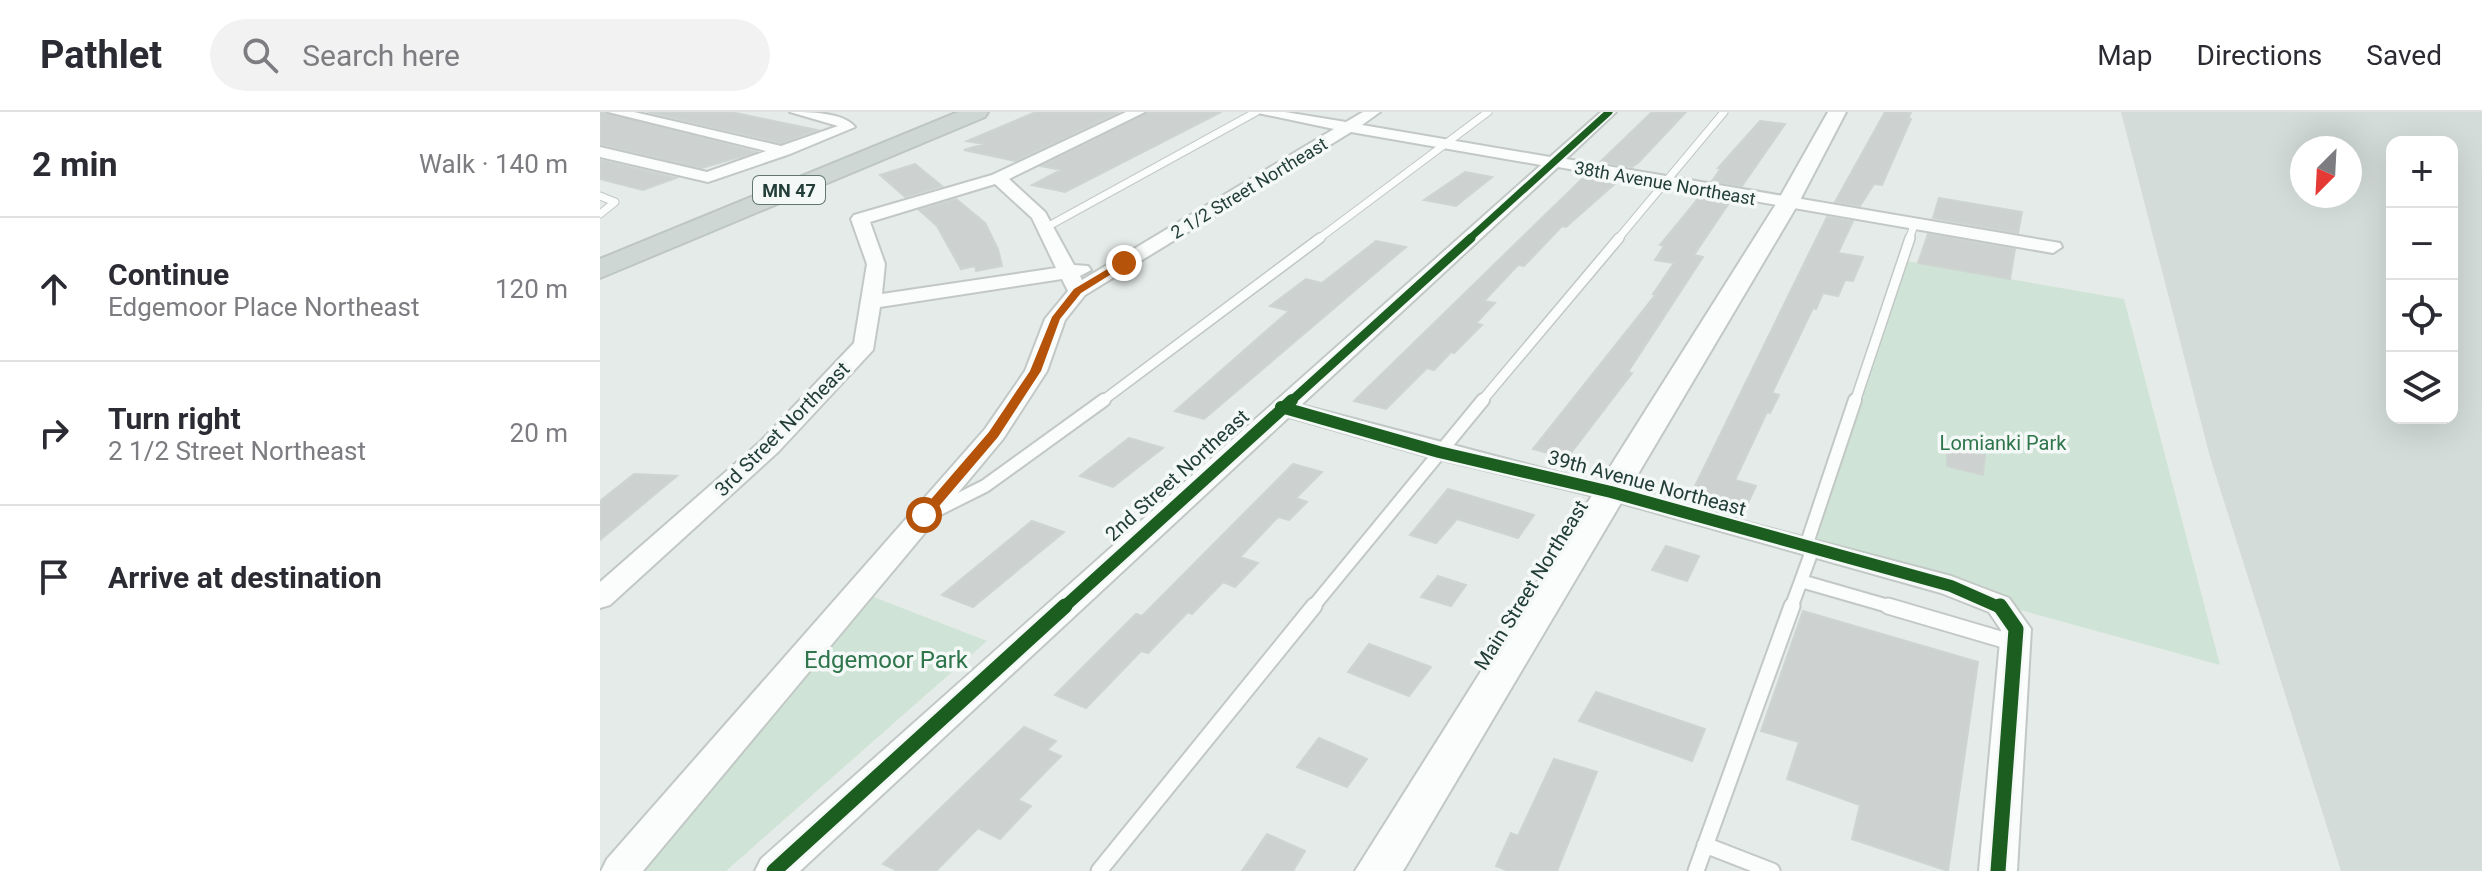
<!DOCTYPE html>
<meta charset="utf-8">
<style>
:root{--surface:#fff;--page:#f2f2f3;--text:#2b2b33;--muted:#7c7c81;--line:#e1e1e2}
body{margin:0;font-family:Roboto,sans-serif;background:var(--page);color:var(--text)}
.controls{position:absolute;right:24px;top:24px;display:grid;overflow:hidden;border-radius:16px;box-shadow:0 8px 32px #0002}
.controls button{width:72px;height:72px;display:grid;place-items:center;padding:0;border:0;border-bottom:2px solid var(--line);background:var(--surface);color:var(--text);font:40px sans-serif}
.compass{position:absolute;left:1690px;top:24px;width:72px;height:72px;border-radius:50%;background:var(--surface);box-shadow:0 8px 32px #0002;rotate:204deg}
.stop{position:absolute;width:24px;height:24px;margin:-18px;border:6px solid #b45309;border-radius:50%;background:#fff}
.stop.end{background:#b45309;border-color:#fff;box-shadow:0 2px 8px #0008}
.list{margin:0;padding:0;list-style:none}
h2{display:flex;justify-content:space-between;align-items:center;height:104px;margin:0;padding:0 32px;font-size:34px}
h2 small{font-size:26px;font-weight:400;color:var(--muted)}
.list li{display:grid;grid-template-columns:52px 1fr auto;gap:24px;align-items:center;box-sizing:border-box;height:144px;padding:0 32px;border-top:2px solid var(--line)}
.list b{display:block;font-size:30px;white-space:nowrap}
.list p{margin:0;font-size:26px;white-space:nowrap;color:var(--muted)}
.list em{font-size:26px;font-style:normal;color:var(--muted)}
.icon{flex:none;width:44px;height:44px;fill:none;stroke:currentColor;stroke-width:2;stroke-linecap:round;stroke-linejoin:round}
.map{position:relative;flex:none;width:1882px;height:759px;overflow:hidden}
header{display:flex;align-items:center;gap:48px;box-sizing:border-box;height:112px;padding:0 40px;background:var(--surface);border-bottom:2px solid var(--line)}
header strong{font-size:38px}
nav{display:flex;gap:44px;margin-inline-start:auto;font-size:28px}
.search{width:560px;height:72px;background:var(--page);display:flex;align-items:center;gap:20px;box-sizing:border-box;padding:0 28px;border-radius:44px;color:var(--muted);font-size:30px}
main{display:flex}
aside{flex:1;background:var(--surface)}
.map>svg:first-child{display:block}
.built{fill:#d3dcd8;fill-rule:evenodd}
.green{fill:#cfe4d6}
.building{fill:#cdd2d0;stroke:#ced4d1;stroke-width:2}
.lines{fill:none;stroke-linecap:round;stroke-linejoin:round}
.service-far3-casing{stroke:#c2c8c5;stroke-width:9}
.service-far2-casing{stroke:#c2c8c5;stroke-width:12}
.service-far1-casing{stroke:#c2c8c5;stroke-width:16}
.service-casing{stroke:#c2c8c5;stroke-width:19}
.minor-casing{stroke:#c2c8c5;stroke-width:4}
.tertiary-casing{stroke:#c2c8c5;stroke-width:4}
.primary-casing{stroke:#bdc6c4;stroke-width:4}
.service-far3{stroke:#fbfcfc;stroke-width:7}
.service-far2{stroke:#fbfcfc;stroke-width:9}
.service-far1{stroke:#fbfcfc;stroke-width:12}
.service{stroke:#fbfcfc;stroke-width:15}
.minor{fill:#fbfcfc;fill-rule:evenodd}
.tertiary{fill:#fbfcfc;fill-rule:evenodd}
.primary{fill:#ced7d4;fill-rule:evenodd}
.cycleway-far3-casing{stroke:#f4f9f7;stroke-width:10}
.cycleway-far2-casing{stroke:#f4f9f7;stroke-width:13}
.cycleway-far1-casing{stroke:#f4f9f7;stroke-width:17}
.cycleway-casing{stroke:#f4f9f7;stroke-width:20}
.cycleway-far3{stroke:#1b5e20;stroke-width:7}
.cycleway-far2{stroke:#1b5e20;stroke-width:9}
.cycleway-far1{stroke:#1b5e20;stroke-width:12}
.cycleway{stroke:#1b5e20;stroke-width:15}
.route{fill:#b45309}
.labels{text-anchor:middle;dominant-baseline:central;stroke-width:7;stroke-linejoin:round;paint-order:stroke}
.far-street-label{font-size:18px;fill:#233e38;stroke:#f4f9f7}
.shield{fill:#f4f9f7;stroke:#627671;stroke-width:2}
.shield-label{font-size:18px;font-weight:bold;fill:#233e38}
.street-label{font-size:20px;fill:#233e38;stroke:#f4f9f7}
.park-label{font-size:20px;fill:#2e754c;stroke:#f4f9f7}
.near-park-label{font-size:24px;fill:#2e754c;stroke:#f4f9f7}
</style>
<header>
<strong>Pathlet</strong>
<div class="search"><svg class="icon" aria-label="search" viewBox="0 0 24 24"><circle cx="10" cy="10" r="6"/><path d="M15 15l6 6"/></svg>Search here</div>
<nav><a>Map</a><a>Directions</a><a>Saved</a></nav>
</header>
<main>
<aside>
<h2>2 min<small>Walk · 140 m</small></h2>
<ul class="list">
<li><svg class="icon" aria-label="ahead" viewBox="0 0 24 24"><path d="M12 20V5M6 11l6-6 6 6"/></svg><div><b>Continue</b><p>Edgemoor Place Northeast</p></div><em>120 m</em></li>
<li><svg class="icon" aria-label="right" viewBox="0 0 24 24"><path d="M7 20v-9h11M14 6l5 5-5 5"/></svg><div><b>Turn right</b><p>2 1/2 Street Northeast</p></div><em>20 m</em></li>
<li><svg class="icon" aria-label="arrive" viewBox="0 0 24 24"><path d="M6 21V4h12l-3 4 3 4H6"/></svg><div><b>Arrive at destination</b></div></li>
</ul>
</aside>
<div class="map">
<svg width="1882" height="759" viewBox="0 0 1882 759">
<rect width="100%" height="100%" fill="#e5ebe8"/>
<path class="built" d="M 1521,0 L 1882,0 L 1882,759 L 1741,759 L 1610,345 ZM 1792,30 L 1852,30 L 1852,306 L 1792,306 ZM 1702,36 L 1750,36 L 1750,84 L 1702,84 Z"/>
<path class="green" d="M 1307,149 L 1524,187 L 1620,553 L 1199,437 Z
M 271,484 L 387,529 L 126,759 L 37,759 Z"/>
<path class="building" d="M 0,0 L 5,0 L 156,40 L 102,56 L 0,32 Z
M 47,0 L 131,0 L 217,18 L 181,31 Z
M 436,0 L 519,0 L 415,49 L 364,38 L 384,32 L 367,29 Z
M 548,0 L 621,0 L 465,80 L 432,73 L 461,58 L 441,54 Z
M 1052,0 L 1086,0 L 1038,51 L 1032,55 L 1000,50 Z
M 1285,0 L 1311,0 L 1308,7 L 1311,7 L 1282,73 L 1274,72 L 1260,94 L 1235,90 Z
M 1160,9 L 1185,12 L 1142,74 L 1112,69 L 1121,56 L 1118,56 Z
M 0,48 L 76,66 L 43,78 L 0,67 Z
M 315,52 L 342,74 L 305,85 L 280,63 Z
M 865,60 L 892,65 L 856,94 L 824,88 Z
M 986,63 L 1018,69 L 966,115 L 962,114 L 924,154 L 918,153 L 884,189 L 895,191 L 876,211 L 882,213 L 854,241 L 851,240 L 834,258 L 827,256 L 786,297 L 754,289 Z
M 1101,83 L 1131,88 L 1094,143 L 1103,145 L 1028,260 L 1032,261 L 967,346 L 933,337 L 1056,182 L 1053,182 L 1074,151 L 1055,148 L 1064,134 L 1060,133 Z
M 1339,86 L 1422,100 L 1418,121 L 1333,106 Z
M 356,87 L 385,111 L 398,137 L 402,154 L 376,159 L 375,154 L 361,157 L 337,114 L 319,98 Z
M 1227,105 L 1253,109 L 1238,141 L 1263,145 L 1253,169 L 1245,168 L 1238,184 L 1223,181 L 1216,197 L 1213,196 L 1172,281 L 1179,283 L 1170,301 L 1167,300 L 1135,368 L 1156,374 L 1147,393 L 1093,378 Z
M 1328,122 L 1415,137 L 1410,167 L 1318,151 Z
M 776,129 L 806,135 L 604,307 L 575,299 L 689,199 L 670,194 L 706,167 L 722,171 Z
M 529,326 L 563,336 L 513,375 L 480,364 Z
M 1347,335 L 1385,343 L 1383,363 L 1347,354 Z
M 693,352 L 722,360 L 696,386 L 707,390 L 689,408 L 678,405 L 640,445 L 658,451 L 635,475 L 623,470 L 592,502 L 588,500 L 548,541 L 541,539 L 486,596 L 455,583 L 536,502 L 542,504 Z
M 34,362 L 77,364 L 0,428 L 0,389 Z
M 848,377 L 934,403 L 918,426 L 857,407 L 836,431 L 810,423 Z
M 432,409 L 464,420 L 373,495 L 342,483 Z
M 1066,434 L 1099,444 L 1087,469 L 1052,458 Z
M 838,464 L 866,473 L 851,494 L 821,485 Z
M 1203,499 L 1378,550 L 1348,759 L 1252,727 L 1260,693 L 1187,667 L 1199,630 L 1161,619 Z
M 769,532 L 831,555 L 809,584 L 748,560 Z
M 996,580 L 1105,617 L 1092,649 L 979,609 Z
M 424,615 L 456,629 L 447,638 L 461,644 L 418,688 L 431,694 L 400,727 L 378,716 L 336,759 L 298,759 L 283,752 Z
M 719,626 L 767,647 L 747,675 L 697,655 Z
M 954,647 L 997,660 L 957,759 L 909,759 L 896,754 L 911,721 L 918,724 Z
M 667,722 L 705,739 L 693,759 L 642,759 Z"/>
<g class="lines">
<defs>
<path id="service-far3" d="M 0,84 L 15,90 L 0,102
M 445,116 L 656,0
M 717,128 L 888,0
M 1017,128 L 1124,0
M 1309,128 L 1314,113"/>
<path id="service-far2" d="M 501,290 L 720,126
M 881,290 L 1019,126
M 1255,290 L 1310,126"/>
<path id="service-far1" d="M 333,400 L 385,374 L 504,288
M 1206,434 L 1255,288
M 1213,436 L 1201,469 L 1295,496
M 712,496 L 883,288
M 1191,496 L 1201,469"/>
<path id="service" d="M 1288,494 L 1414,531
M 1105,733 L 1172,759
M 499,759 L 714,494
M 1096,759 L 1192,494"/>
<path id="minor" d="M 8,0 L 34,0 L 181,34 L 238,14 L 190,0 C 209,0 243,0 255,15 L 190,42 L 108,70 L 0,45 L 0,35 L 107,60 L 166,39 Z
M 526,0 L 545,0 L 409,67 L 445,100 L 474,153 L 488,154 L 491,158 L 480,164 L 482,168 L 734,17 L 653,0 L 685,0 L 746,10 L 763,0 L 780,0 L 762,13 L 950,45 L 1001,0 L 1016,0 L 966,47 L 1460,131 L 1462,135 L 1453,141 L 958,55 L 701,293 L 1351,464 L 1409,486 L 1431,517 L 1417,759 L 1379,759 L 1401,518 L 1389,500 L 1341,481 L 1007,387 L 830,345 L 689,305 L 200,759 L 155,759 L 161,747 L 941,53 L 751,20 L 485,183 L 465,208 L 447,259 L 403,327 L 43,759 L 1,759 L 7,747 L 385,317 L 425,259 L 445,207 L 468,179 L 462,167 L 280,195 L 273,238 L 178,340 L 10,493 L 0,496 L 0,470 L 160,330 L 254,231 L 267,152 L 251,107 L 254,103 L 392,63 ZM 395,72 L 432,106 L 456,156 L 282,182 L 285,152 L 270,110 Z"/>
<path id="tertiary" d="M 1228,0 L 1246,0 L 1198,92 L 803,759 L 755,759 L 1176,92 Z"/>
<path id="primary" d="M 358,0 L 388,0 L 385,5 L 0,166 L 0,147 Z"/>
</defs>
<use href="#service-far3" class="service-far3-casing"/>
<use href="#service-far2" class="service-far2-casing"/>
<use href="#service-far1" class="service-far1-casing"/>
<use href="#service" class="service-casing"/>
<use href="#minor" class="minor-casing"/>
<use href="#tertiary" class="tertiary-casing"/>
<use href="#primary" class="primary-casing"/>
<use href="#service-far3" class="service-far3"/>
<use href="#service-far2" class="service-far2"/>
<use href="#service-far1" class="service-far1"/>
<use href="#service" class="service"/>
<use href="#minor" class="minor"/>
<use href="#tertiary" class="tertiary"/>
<use href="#primary" class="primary"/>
<defs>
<path id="cycleway-far3" d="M 868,128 L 1009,0"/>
<path id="cycleway-far2" d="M 690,290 L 871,126"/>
<path id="cycleway-far1" d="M 681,295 L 839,340 L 1011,380 L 1351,474 L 1401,496
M 463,496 L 692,288"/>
<path id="cycleway" d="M 174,759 L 465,494
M 1398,759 L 1416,517 L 1400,494"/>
</defs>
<use href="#cycleway-far3" class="cycleway-far3-casing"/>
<use href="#cycleway-far2" class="cycleway-far2-casing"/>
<use href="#cycleway-far1" class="cycleway-far1-casing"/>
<use href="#cycleway" class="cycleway-casing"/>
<use href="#cycleway-far3" class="cycleway-far3"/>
<use href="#cycleway-far2" class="cycleway-far2"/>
<use href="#cycleway-far1" class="cycleway-far1"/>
<use href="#cycleway" class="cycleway"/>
</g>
<path class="route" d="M 521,149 L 529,151 L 481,181 L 460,207 L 441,259 L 398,325 L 329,406 L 320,406 L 320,400 L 389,320 L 430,259 L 452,205 L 474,177 Z"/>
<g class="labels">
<g class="far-street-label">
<text transform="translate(1065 71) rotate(10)">38th Avenue Northeast</text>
<text transform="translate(649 76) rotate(-31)">2 1/2 Street Northeast</text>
</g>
<rect class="shield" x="153" y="64" width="72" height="28" rx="6"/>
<g class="shield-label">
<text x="189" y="78">MN 47</text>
</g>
<g class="street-label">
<text transform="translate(182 317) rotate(-45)">3rd Street Northeast</text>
<text transform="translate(577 363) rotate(-42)">2nd Street Northeast</text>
<text transform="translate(1047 371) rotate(15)">39th Avenue Northeast</text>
<text transform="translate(931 473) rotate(-58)">Main Street Northeast</text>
</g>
<g class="park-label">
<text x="1403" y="331">Lomianki Park</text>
</g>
<g class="near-park-label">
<text x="286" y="548">Edgemoor Park</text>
</g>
</g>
</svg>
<div class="controls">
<button>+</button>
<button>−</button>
<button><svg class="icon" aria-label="locate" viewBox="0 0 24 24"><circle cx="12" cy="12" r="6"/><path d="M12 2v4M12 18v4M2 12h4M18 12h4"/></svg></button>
<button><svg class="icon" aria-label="layers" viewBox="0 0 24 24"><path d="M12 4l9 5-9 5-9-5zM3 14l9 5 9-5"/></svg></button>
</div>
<svg class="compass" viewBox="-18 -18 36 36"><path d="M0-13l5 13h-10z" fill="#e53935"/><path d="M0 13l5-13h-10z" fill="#7c7c81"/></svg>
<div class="stop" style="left:324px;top:403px"></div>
<div class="stop end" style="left:524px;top:151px"></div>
</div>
</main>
